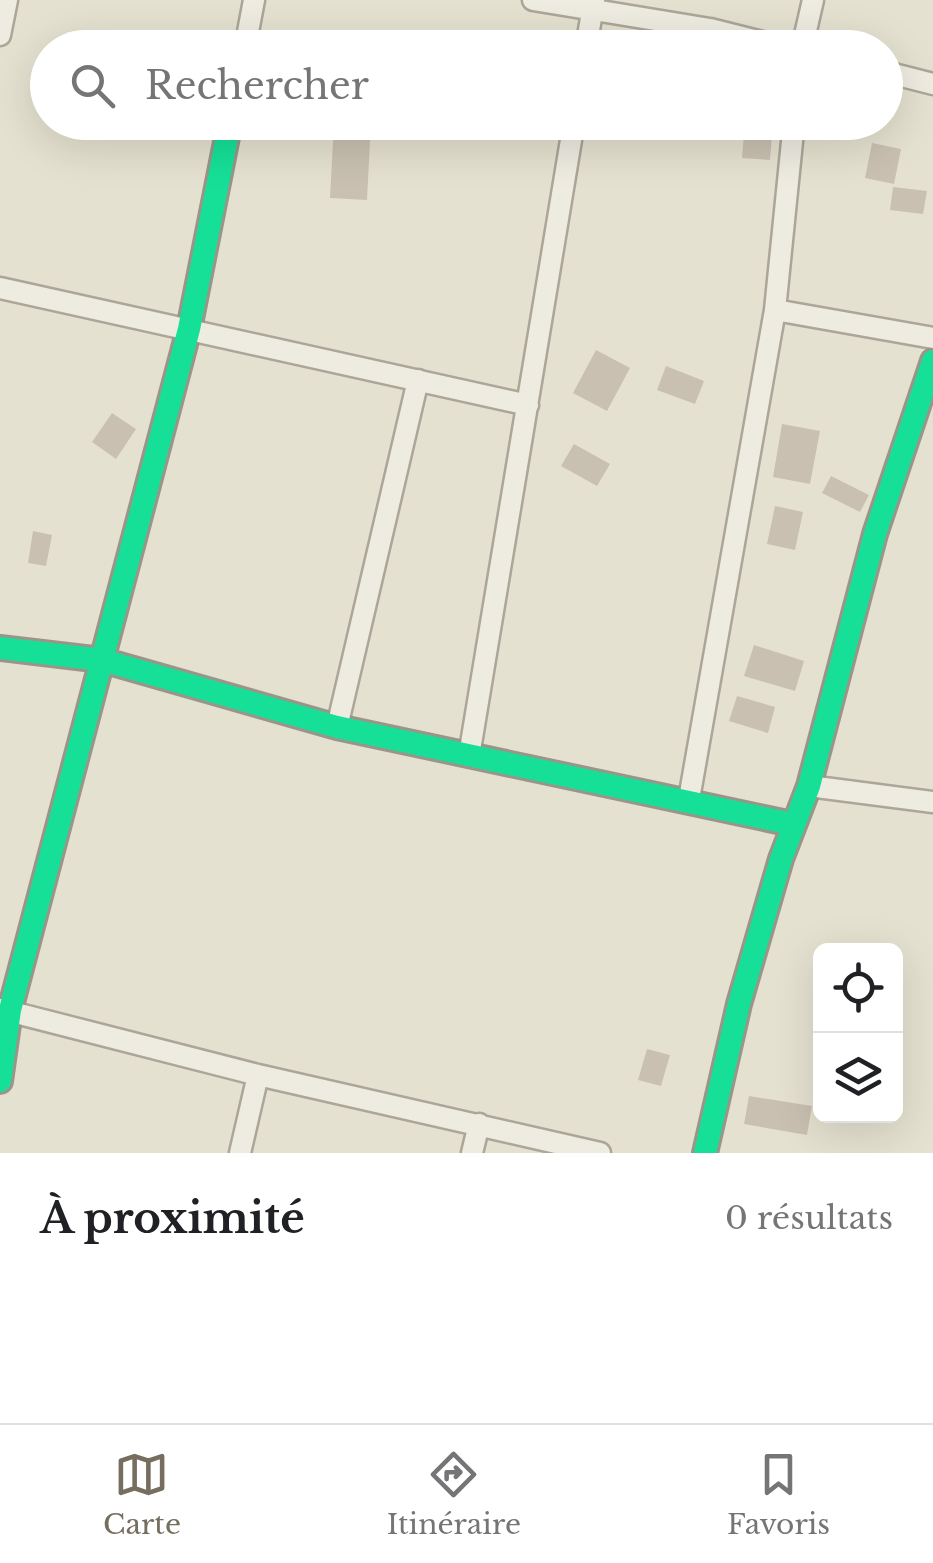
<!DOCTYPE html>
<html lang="fr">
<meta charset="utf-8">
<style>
:root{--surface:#fff;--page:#f2f2f2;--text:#202124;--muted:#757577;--line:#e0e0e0;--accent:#766e5e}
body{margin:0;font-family:"Libre Baskerville",serif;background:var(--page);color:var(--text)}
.controls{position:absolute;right:30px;bottom:30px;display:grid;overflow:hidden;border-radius:15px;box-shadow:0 10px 40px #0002}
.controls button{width:90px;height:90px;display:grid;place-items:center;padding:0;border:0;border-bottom:2px solid var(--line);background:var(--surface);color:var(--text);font:50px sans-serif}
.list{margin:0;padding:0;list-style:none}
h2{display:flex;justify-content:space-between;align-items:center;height:130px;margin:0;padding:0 40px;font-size:42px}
h2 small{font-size:32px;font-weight:400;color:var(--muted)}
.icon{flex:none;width:55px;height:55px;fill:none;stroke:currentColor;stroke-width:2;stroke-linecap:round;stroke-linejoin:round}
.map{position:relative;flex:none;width:933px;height:1153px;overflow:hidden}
.search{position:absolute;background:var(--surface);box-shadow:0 10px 40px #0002;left:30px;right:30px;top:30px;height:110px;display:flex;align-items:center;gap:25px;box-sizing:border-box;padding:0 35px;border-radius:55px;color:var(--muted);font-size:38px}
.sheet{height:270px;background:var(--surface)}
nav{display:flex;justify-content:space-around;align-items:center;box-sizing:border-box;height:140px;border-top:2px solid var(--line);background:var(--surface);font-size:28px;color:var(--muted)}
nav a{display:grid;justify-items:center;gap:5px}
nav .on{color:var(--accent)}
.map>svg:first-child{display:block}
.building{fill:#c9c0b1}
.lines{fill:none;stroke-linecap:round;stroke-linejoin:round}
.street-casing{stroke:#aba698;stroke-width:25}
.fast-casing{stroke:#9a9588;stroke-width:28}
.street{stroke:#eeebe1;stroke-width:20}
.fast{stroke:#16e098;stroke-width:22}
</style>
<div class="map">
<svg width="933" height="1153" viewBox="0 0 933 1153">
<rect width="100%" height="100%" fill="#e5e1d0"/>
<path class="building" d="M 334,122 L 371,122 L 367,200 L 330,198 Z
M 745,122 L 773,122 L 770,160 L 742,158 Z
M 872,143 L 901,149 L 894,184 L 865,178 Z
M 893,187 L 927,191 L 923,214 L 890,210 Z
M 596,350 L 630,368 L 607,411 L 573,393 Z
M 666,366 L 704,381 L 695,404 L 657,390 Z
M 112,413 L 136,429 L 116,459 L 92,442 Z
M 782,424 L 820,431 L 810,484 L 773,477 Z
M 574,444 L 610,464 L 597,486 L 561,466 Z
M 831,476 L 869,495 L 860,512 L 822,493 Z
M 775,506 L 803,512 L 795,550 L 767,544 Z
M 33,531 L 52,535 L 46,566 L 28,563 Z
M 754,645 L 804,661 L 795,691 L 744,676 Z
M 737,696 L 775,707 L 768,733 L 729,721 Z
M 647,1049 L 670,1055 L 661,1086 L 638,1080 Z
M 749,1096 L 812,1106 L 807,1135 L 744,1124 Z"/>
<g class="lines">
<defs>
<path id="street" d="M 533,0 L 710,29 L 786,48
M 0,35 L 7,0
M 245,48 L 254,0
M 586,48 L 594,0
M 802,48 L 813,0
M 886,72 L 933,84
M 0,288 L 528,405
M 775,310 L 933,338
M 337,727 L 418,380
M 469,756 L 574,122
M 809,786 L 933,802
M 689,799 L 775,310 L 794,122
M 0,1009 L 258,1075 L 600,1153
M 240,1153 L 258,1075
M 472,1153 L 479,1124"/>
<path id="fast" d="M 0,648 L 102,660 L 337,727 L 792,824
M 0,1081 L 10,1010 L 189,329 L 230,122
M 705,1153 L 739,1004 L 781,859 L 809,786 L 875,534 L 933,361"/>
</defs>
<use href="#street" class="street-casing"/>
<use href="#fast" class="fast-casing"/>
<use href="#street" class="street"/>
<use href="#fast" class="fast"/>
</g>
</svg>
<div class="controls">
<button><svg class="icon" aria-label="locate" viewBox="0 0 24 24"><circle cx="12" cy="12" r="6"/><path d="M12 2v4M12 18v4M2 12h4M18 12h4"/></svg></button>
<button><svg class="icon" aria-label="layers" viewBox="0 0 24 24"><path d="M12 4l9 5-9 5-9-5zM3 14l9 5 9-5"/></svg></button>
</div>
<div class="search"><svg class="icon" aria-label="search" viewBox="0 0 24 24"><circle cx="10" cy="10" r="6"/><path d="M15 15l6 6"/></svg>Rechercher</div>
</div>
<section class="sheet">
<h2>À proximité<small>0 résultats</small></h2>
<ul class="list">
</ul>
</section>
<nav>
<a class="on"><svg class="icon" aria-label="map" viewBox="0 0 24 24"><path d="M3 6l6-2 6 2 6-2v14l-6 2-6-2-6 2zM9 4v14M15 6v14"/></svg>Carte</a>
<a><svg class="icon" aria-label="directions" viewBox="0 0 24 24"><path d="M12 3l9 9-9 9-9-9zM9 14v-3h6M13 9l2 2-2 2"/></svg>Itinéraire</a>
<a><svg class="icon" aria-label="saved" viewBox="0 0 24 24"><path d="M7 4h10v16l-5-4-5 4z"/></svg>Favoris</a>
</nav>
